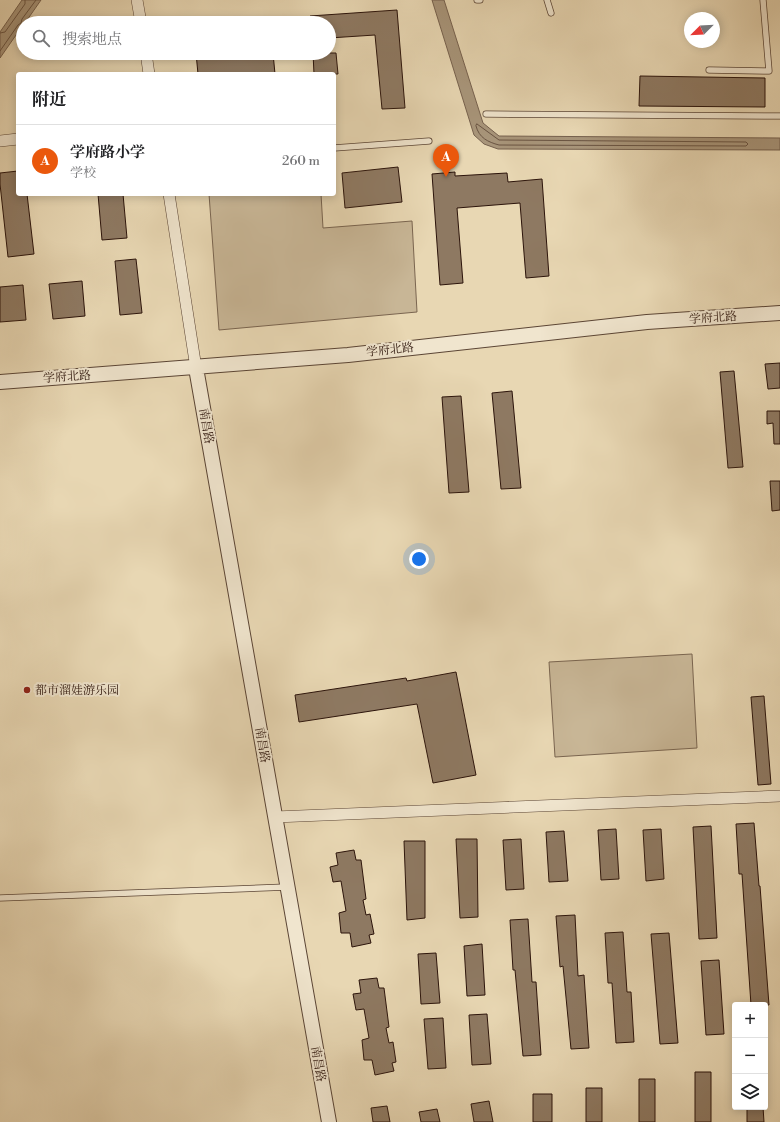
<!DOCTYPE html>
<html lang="zh">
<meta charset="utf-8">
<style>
:root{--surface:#fff;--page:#f2f2f2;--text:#202124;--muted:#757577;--line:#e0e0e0;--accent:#ea580c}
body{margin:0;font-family:"Libre Bodoni","Noto Serif SC",serif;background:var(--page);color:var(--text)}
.controls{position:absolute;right:12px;bottom:12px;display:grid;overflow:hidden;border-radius:4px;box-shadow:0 2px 10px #0003}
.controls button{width:36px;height:36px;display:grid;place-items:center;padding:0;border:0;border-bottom:1px solid var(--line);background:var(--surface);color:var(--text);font:20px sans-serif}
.compass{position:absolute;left:684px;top:12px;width:36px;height:36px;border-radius:50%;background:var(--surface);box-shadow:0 2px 10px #0003;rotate:246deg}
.you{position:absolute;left:419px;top:559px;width:14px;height:14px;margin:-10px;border:3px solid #fff;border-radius:50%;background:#1a73e8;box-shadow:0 0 0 6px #1a73e833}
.badge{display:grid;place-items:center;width:26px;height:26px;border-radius:50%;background:var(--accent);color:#fff;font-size:13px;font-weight:700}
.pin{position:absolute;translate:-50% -33px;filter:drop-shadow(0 1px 2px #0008)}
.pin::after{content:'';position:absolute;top:21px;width:14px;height:12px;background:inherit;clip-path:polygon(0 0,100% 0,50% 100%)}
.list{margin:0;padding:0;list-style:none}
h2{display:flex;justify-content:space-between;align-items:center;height:52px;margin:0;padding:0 16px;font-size:17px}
h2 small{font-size:13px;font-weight:400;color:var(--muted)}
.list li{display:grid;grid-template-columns:26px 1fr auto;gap:12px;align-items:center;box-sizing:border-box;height:72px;padding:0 16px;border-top:1px solid var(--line)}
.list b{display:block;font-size:15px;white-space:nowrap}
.list p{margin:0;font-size:13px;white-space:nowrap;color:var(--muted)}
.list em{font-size:13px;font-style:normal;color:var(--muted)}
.icon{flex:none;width:22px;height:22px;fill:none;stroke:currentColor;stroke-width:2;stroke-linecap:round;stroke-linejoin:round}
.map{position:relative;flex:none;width:780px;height:1122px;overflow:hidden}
.search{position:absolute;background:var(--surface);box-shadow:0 2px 10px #0003;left:16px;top:16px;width:320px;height:44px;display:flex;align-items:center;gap:10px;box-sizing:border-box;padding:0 14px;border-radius:22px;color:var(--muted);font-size:15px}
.panel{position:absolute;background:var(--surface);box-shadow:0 2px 10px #0003;left:16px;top:72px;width:320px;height:124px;border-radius:4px}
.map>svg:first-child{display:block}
.green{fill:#c8b696;stroke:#7a6550}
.water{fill:#a8957a;stroke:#76614e}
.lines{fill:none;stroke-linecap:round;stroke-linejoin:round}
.shore{stroke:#6a5442;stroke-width:1}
.building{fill:#8e7962;stroke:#2c140b}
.service-casing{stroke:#5b4535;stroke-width:7}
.minor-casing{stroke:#5b4535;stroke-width:12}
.tertiary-casing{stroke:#5b4535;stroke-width:16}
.service{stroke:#f0e5ce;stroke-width:5.5}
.minor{stroke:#f0e5ce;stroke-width:11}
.tertiary{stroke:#f0e5ce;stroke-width:14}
.poi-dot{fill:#8f2418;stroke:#f0e5ce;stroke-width:1.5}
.labels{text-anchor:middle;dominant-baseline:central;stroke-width:4;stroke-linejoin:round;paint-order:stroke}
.street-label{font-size:12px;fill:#2c140b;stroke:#f0e5ce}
.poi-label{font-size:12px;fill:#2c140b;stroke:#f0e5ce;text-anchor:start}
</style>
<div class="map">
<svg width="780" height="1122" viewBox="0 0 780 1122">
<rect width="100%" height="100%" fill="#e8d7b3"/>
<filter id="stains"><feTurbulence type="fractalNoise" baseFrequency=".005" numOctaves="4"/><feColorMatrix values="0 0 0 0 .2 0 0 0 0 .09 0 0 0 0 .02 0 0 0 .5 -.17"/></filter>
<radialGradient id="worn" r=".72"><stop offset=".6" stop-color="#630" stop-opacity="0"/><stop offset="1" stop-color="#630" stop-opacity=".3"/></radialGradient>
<path class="green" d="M 209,194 L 321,194 L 323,228 L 412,221 L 417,312 L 219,330 Z
M 692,654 L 697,748 L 555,757 L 549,662 Z"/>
<path class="water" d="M 22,0 L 41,0 L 25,23 L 23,23 L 23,25 L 0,58 L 0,32 Z
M 432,0 L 444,0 L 483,123 L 499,136 L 780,138 L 780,150 L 498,149 L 484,144 L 474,135 Z"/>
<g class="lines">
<path class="shore" d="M 0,33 L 5,32 L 25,4 L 25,0
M 0,51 L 18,25 L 21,23 L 22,19 L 36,0
M 477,124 L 499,140 L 746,142 L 748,144 L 746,146 L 499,145 C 488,142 479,138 476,126 Z"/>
</g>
<path class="building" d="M 397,10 L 405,108 L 382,109 L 375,35 L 329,38 L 329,23 L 310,23 L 310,16 Z
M 196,53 L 273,53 L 275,74 L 198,74 Z
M 313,53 L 336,53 L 338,74 L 314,74 Z
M 640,76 L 765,78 L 765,107 L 639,106 Z
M 398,167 L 402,202 L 345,208 L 342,173 Z
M 18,171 L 18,194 L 27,194 L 34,254 L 8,257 L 0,184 L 0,173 Z
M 455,172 L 455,176 L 507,173 L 508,182 L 542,179 L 549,276 L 526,278 L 520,203 L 457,208 L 463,283 L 440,285 L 432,174 Z
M 98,194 L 123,194 L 127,238 L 102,240 Z
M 136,259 L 142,313 L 120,315 L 115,261 Z
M 82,281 L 85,316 L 53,319 L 49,284 Z
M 23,285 L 26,320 L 0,322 L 0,287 Z
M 780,363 L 780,388 L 768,389 L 765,364 Z
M 734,371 L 743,467 L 728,468 L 720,372 Z
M 512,391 L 521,488 L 501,489 L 492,393 Z
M 461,396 L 469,492 L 449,493 L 442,397 Z
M 767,411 L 780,411 L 780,444 L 774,444 L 773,423 L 767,424 Z
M 770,481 L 780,481 L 780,510 L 772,511 Z
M 456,672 L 476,775 L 433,783 L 417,704 L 299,722 L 295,695 L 406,678 L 407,681 Z
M 764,696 L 771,784 L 758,785 L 751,697 Z
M 754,823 L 759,886 L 760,886 L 769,1005 L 751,1005 L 742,874 L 739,874 L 736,824 Z
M 711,826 L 717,938 L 699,939 L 693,827 Z
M 616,829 L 619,879 L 601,880 L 598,830 Z
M 661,829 L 664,879 L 646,881 L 643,830 Z
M 564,831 L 568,881 L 549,882 L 546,832 Z
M 456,839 L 477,839 L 478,917 L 460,918 Z
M 521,839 L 524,889 L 506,890 L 503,840 Z
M 404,841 L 425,841 L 425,918 L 407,920 Z
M 354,850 L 356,860 L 361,860 L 366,899 L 363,900 L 366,915 L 370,914 L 374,934 L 369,935 L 371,943 L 352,947 L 350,933 L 341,933 L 339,913 L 346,911 L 341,881 L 333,882 L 330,867 L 338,865 L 336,853 Z
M 575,915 L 578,976 L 584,975 L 589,1048 L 571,1049 L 563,966 L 560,967 L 556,916 Z
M 528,919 L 532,982 L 536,982 L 541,1055 L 523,1056 L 515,970 L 513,970 L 510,920 Z
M 623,932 L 627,992 L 631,992 L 634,1042 L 616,1043 L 612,983 L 608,983 L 605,933 Z
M 669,933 L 678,1043 L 660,1044 L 651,934 Z
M 482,944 L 485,995 L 467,996 L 464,946 Z
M 436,953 L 440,1003 L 421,1004 L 418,954 Z
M 719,960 L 724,1034 L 706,1035 L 701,961 Z
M 377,978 L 379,988 L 384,988 L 389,1027 L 386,1028 L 389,1043 L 393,1042 L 396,1062 L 392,1063 L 394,1071 L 375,1075 L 372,1060 L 364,1060 L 362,1040 L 369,1038 L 364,1009 L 356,1010 L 353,994 L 361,993 L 359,980 Z
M 487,1014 L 491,1064 L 472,1065 L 469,1015 Z
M 443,1018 L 446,1068 L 428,1069 L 424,1019 Z
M 695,1072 L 711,1072 L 711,1122 L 695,1122 Z
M 639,1079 L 655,1079 L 655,1122 L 639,1122 Z
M 586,1088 L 602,1088 L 602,1122 L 586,1122 Z
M 533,1094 L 552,1094 L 552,1122 L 533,1122 Z
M 489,1101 L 493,1122 L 474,1122 L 471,1104 Z
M 387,1106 L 390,1122 L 373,1122 L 371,1108 Z
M 747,1107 L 763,1107 L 764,1122 L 747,1122 Z
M 437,1109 L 440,1122 L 421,1122 L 419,1112 Z"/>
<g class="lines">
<defs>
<path id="service" d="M 477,0 L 480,0
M 547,0 L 551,13
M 709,70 L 769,71 L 763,0
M 486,114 L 780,116
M 334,148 L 429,141
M 0,898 L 287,887"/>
<path id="minor" d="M 137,0 L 141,23
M 146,53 L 149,74
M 0,141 L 18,139
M 169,194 L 196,368
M 275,817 L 780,796"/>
<path id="tertiary" d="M 196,368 L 329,1122
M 0,382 L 348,355 L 647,322 L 780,313"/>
</defs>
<use href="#service" class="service-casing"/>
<use href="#minor" class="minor-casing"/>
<use href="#tertiary" class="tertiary-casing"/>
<use href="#service" class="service"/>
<use href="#minor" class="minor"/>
<use href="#tertiary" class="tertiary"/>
</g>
<circle class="poi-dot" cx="27" cy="690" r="4"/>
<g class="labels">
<g class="street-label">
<text transform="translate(713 318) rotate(-4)">学府北路</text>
<text transform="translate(390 350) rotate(-6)">学府北路</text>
<text transform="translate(67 377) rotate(-4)">学府北路</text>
<text transform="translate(206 426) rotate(80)">南昌路</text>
<text transform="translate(262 745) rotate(80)">南昌路</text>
<text transform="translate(318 1064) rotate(80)">南昌路</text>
</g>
<g class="poi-label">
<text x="35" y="690">都市溜娃游乐园</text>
</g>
</g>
<rect width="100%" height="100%" filter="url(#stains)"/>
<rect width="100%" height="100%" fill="url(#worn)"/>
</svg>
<div class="controls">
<button>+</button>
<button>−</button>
<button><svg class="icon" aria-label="layers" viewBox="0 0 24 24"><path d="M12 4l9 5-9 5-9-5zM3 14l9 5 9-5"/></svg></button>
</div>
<svg class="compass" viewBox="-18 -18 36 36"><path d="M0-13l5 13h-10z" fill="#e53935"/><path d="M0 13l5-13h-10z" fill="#757577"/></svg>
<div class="you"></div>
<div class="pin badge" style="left:446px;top:177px">A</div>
<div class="search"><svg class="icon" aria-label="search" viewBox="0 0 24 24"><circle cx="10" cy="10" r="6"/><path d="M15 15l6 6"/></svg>搜索地点</div>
<section class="panel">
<h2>附近<small></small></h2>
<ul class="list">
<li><span class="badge">A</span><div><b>学府路小学</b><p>学校</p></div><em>260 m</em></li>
</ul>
</section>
</div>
